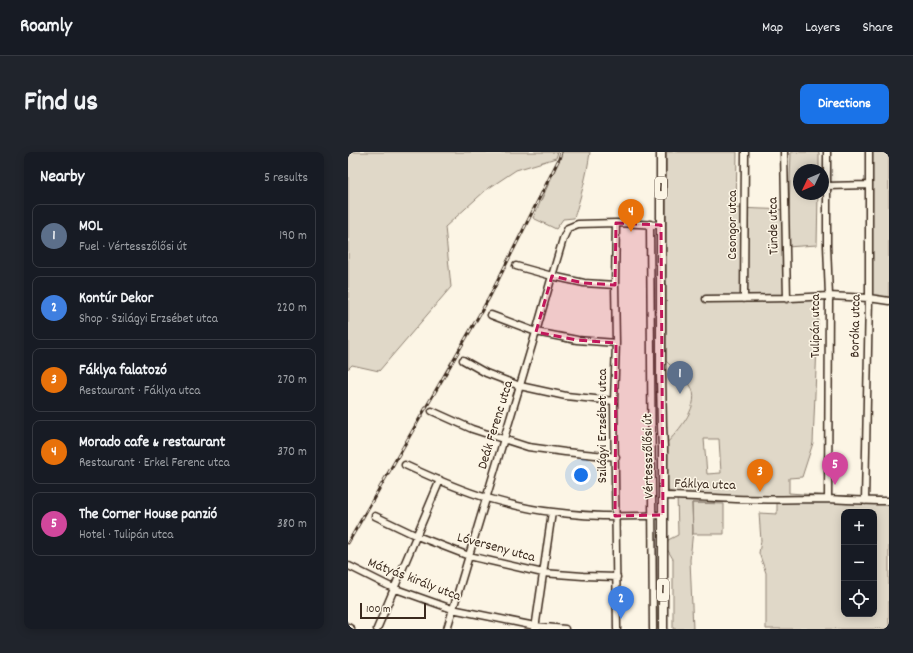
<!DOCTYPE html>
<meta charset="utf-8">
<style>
:root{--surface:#171b24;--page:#20242c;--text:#f1f3f6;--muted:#9ea1a6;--line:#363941;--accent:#1a73e8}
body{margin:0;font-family:Dekko,sans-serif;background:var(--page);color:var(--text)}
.controls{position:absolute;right:12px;bottom:12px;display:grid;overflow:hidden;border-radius:8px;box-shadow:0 2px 10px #0003}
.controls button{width:36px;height:36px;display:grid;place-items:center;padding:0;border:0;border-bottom:1px solid var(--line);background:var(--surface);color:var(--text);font:20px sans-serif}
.compass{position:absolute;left:445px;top:12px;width:36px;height:36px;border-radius:50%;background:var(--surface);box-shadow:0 2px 10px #0003;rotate:226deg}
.scale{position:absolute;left:12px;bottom:10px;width:66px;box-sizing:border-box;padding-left:4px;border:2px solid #3b2a1e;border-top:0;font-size:11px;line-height:14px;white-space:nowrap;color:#3b2a1e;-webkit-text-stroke:3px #fcf5e5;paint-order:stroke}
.you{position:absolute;left:233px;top:323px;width:14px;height:14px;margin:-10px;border:3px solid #fff;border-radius:50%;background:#1a73e8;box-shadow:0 0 0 6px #1a73e833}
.badge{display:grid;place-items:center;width:26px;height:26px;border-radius:50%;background:var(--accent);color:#fff;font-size:13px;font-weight:700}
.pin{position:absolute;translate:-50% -33px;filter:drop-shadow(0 1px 2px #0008)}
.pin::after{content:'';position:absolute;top:21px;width:14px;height:12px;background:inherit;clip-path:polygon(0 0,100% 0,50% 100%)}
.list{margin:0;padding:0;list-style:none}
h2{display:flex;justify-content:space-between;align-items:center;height:52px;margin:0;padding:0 16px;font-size:17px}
h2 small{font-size:13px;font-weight:400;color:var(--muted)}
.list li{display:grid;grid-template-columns:26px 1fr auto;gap:12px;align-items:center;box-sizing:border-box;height:64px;margin:0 8px 8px;padding:0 8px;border:1px solid var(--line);border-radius:8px}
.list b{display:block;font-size:15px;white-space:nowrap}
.list p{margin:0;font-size:13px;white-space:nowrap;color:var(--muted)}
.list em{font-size:13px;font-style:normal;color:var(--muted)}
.icon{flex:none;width:22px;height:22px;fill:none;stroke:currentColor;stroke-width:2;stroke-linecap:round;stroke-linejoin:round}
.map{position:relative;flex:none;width:541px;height:477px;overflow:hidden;border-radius:8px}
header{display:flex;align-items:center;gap:24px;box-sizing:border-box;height:56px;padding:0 20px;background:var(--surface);border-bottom:1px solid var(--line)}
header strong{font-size:19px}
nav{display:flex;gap:22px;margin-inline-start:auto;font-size:14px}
.intro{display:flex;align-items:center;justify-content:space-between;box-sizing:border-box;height:96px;padding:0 24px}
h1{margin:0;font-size:28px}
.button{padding:10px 18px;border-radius:8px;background:var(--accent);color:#fff;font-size:14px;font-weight:700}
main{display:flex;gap:24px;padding:0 24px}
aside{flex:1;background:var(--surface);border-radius:8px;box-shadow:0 2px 10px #0003}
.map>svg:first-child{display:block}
.built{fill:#eee6d6}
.green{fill:#e0d8c8;stroke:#8e8173;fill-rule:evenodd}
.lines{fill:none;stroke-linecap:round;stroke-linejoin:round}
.minor-casing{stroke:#3b2a1e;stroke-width:9}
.major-casing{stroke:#3b2a1e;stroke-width:11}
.minor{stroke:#fcf5e5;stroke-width:6}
.major{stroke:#fcf5e5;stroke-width:8}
.rail-casing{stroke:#3b2a1e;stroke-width:3}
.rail{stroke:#fcf5e5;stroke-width:1.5;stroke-dasharray:4.5;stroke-linecap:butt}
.marked{fill:#c2185b;fill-opacity:0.2;stroke:#c2185b;stroke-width:3;stroke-dasharray:8 5;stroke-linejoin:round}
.labels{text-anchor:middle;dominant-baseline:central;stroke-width:3;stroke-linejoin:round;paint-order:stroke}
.shield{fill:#fcf5e5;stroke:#75675a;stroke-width:1}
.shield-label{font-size:13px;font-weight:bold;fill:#3b2a1e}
.street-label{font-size:14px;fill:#3b2a1e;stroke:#fcf5e5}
</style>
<header>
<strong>Roamly</strong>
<nav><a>Map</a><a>Layers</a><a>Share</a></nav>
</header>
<div class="intro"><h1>Find us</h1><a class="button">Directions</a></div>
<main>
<aside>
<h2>Nearby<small>5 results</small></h2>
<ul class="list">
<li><span class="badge" style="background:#5c6f8a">1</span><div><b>MOL</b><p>Fuel · Vértesszőlősi út</p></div><em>190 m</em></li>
<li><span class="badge" style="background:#3f7fe0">2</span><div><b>Kontúr Dekor</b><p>Shop · Szilágyi Erzsébet utca</p></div><em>220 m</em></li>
<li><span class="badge" style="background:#e8710a">3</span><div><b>Fáklya falatozó</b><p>Restaurant · Fáklya utca</p></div><em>270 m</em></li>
<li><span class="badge" style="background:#e8710a">4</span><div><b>Morado cafe &amp; restaurant</b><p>Restaurant · Erkel Ferenc utca</p></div><em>370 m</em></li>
<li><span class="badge" style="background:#d1479c">5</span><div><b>The Corner House panzió</b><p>Hotel · Tulipán utca</p></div><em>380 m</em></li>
</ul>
</aside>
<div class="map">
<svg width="541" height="477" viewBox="0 0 541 477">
<rect width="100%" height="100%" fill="#fcf5e5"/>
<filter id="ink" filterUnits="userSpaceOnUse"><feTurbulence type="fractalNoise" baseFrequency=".025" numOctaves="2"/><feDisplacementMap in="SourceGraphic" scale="8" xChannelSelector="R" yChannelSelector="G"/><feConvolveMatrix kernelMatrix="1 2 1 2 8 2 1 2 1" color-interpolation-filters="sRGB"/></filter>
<g filter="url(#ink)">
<path class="built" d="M 318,209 L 337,227 L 343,235 L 345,244 L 345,251 L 340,263 L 332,277 L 318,292 Z"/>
<path class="green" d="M 0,0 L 210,0 L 208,6 L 168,18 L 138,38 L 97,75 L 103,135 L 31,219 L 4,213 L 0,217 Z
M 213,0 L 242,0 C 239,23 233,44 226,66 L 215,67 L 208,77 L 185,66 L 207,18 Z
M 318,0 L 389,0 L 388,56 L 441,58 L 443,0 L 471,0 L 471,18 L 451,18 L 451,42 L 470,42 L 469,93 L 438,95 L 437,144 L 471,144 L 465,291 L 454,325 L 441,326 L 441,341 L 483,344 L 541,346 L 541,477 L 418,477 L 418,421 L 411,401 L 413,389 L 411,361 L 429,362 L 429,350 L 344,351 L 345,378 L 342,408 L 345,477 L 325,477 L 325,407 L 319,397 L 320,388 L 330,383 L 329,341 L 320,339 L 318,292 C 330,279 355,252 342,233 C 335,224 325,217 318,209 ZM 356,287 L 371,287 L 373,321 L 359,322 ZM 496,360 L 526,360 L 526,462 L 496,462 Z
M 522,0 L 541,0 L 541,149 L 521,146 Z
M 344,351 L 376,352 L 376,382 L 345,382 Z"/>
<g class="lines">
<defs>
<path id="minor" d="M 436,0 L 439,147
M 479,0 L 479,93 L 481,144 L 480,347
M 479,34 L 521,33
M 268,71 L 267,133 L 268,191 L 266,249 L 269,477
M 302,72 L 305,477
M 168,114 L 204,124 L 236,131 L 267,133
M 358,147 L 442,146 L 481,144 L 521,146 L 541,149
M 396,147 L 397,0
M 143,163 L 188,180 L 229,188 L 268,191
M 115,208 L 138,221 L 172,234 L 218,244 L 266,249
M 84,259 L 124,277 L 180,295 L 217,300 L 268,305
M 57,313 C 83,325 112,338 139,346 C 160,352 183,358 205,360 C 241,365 278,365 315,363
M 315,344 C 340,344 364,346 388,347 C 419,348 450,347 480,347 C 500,348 521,349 541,349
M 517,349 L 521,146 L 521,0
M 27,364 L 69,384 L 121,404 L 195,421 L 235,424 L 269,425
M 1,414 L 45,436 L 104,457 L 187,474 L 217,477
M 0,475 L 3,477
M 29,477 L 92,328
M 99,477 L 188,180 L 204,124 L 215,87 L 220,76 L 230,72 L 268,71 L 313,73
M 187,477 L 204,360"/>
<path id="major" d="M 313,0 L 313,223 L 314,275 L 315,296 L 315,477"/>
</defs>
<use href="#minor" class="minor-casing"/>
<use href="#major" class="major-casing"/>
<use href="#minor" class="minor"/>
<use href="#major" class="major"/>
<defs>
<path id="rail" d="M 0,391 L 141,146 L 211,7 L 213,0"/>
</defs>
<use href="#rail" class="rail-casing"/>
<use href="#rail" class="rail"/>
</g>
</g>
<path class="marked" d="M 268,71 L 313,73 L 315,363 L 267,364 L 268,191 L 229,188 L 188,180 L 204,124 L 236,131 L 267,133 Z"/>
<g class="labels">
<g class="shield">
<rect x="307" y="25" width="12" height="22" rx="3"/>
<rect x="309" y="427" width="12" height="22" rx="3"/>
</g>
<g class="shield-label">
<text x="313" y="36">1</text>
<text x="315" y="438">1</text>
</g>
<g class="street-label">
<text transform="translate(385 73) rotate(-90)">Csongor utca</text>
<text transform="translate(426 74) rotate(-91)">Tünde utca</text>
<text transform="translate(468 174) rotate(-90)">Tulipán utca</text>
<text transform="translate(508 174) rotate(-89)">Boróka utca</text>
<text transform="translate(148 273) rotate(-73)">Deák Ferenc utca</text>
<text transform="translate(255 274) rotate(-90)">Szilágyi Erzsébet utca</text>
<text transform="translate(301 304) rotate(-91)">Vértesszőlősi út</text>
<text transform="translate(357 333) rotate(2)">Fáklya utca</text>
<text transform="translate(148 396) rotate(15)">Lóverseny utca</text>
<text transform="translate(66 428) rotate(21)">Mátyás király utca</text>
</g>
</g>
</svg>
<div class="controls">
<button>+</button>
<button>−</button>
<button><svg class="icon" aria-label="locate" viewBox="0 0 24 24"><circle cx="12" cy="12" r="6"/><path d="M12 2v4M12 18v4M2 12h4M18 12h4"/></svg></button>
</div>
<svg class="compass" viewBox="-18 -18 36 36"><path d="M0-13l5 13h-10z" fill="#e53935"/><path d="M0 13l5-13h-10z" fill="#9ea1a6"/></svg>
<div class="scale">100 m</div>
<div class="you"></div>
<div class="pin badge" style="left:332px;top:242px;background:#5c6f8a">1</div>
<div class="pin badge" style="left:273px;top:467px;background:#3f7fe0">2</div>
<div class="pin badge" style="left:412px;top:340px;background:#e8710a">3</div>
<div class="pin badge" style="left:283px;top:80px;background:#e8710a">4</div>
<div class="pin badge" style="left:487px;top:333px;background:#d1479c">5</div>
</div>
</main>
